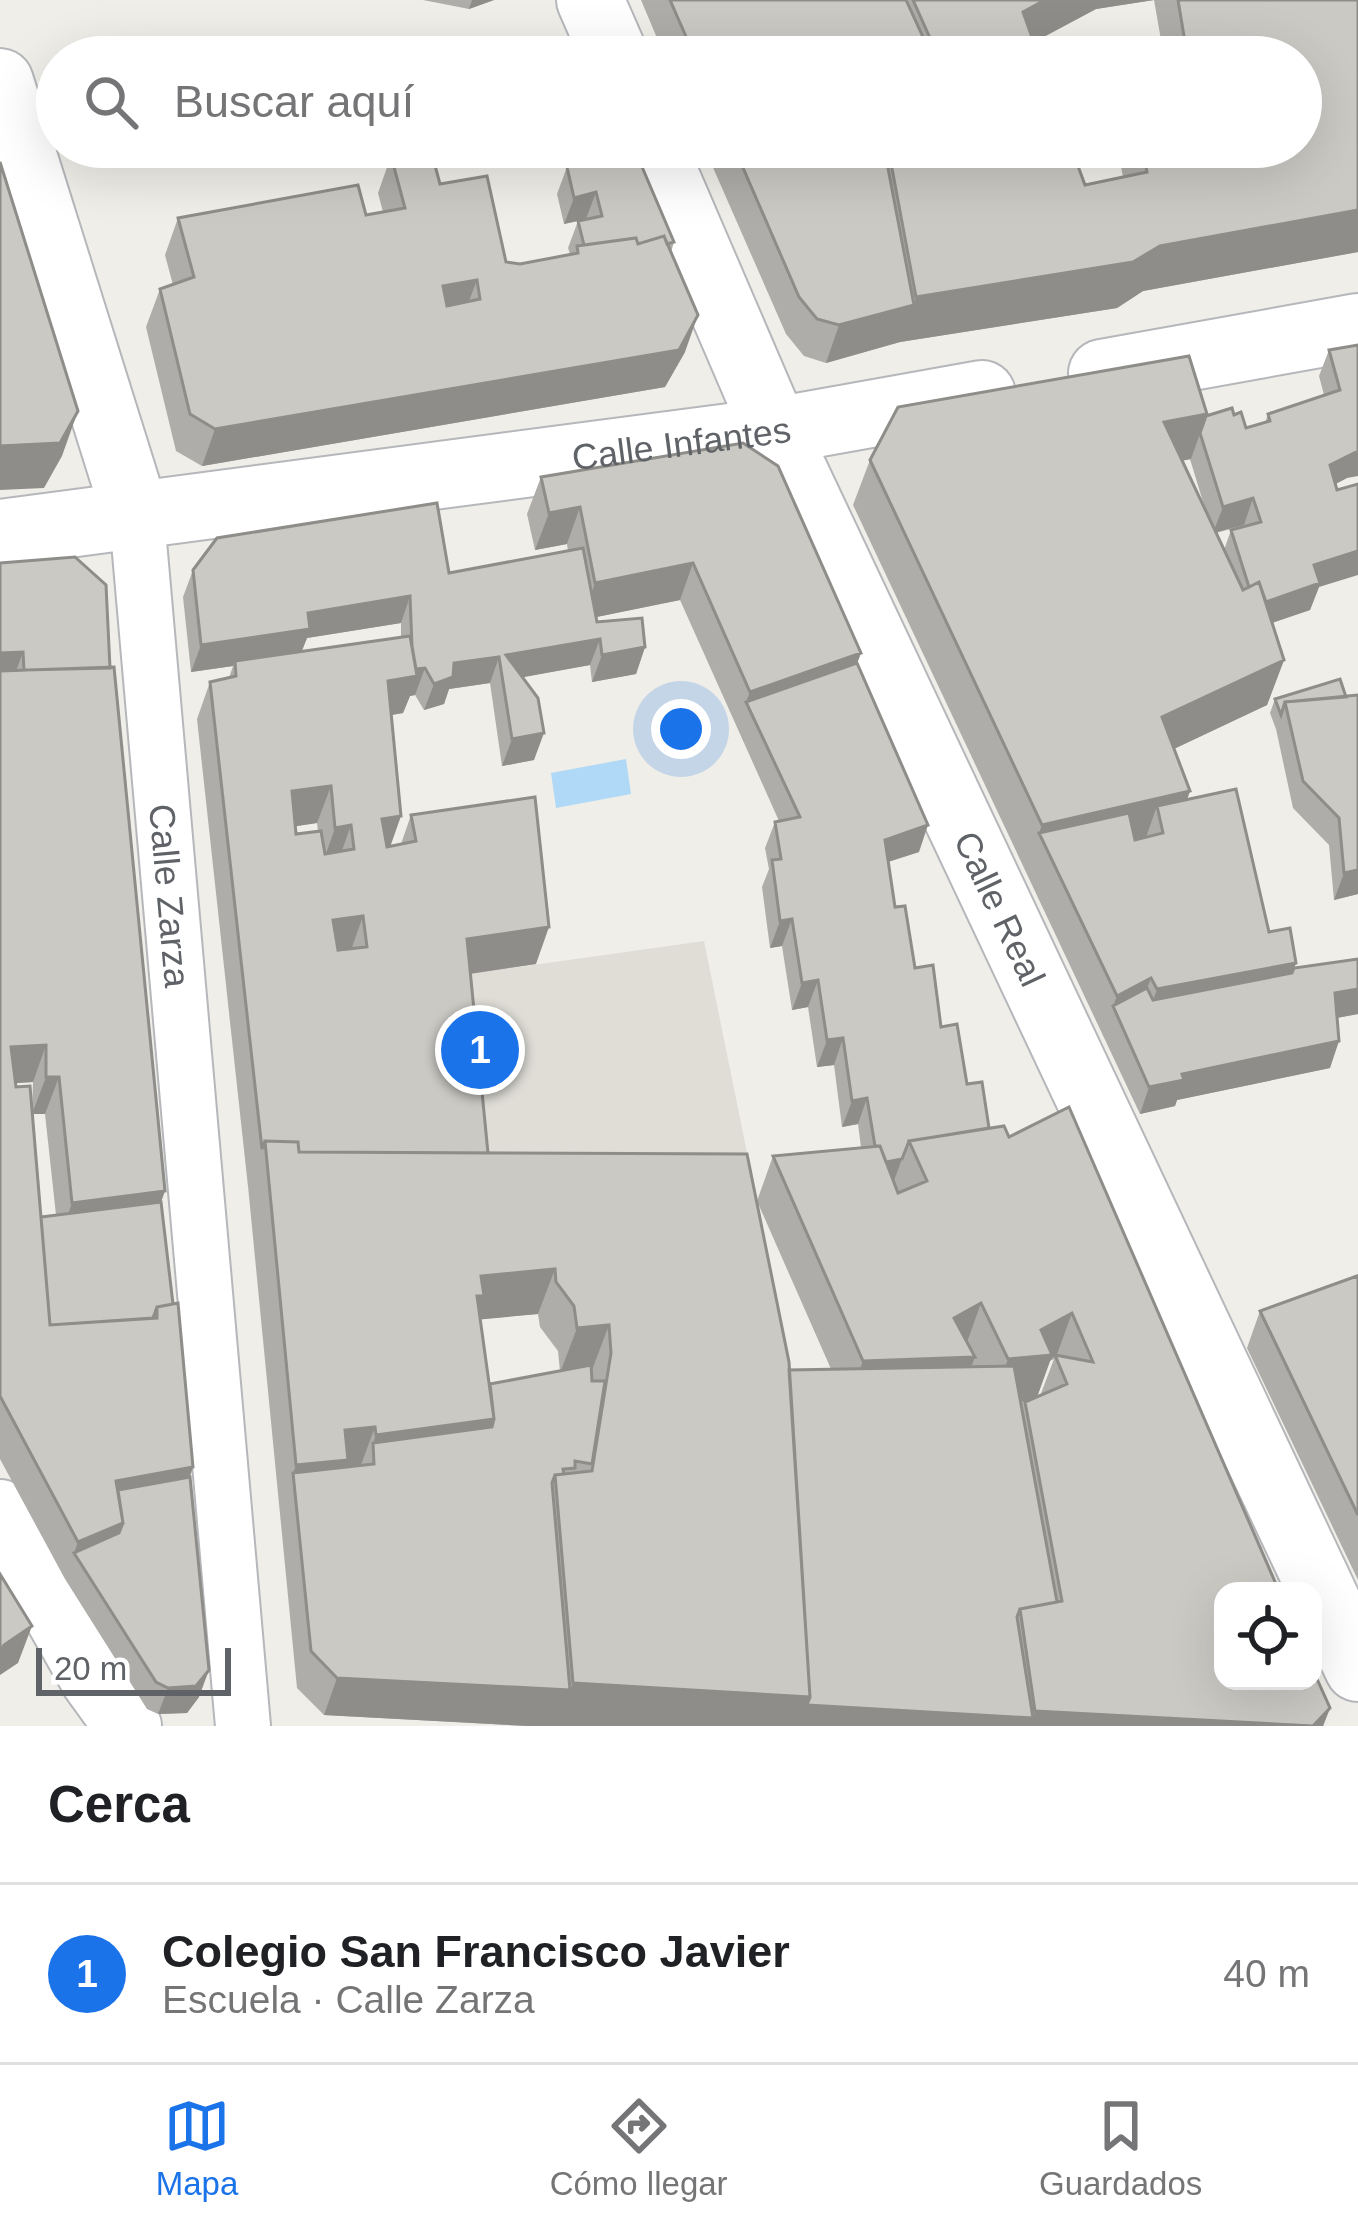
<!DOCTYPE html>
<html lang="es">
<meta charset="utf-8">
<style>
:root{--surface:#fff;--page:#f2f2f2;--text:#202124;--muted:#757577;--line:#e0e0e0;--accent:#1a73e8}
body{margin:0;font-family:Helvetica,sans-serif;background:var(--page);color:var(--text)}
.controls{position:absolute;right:36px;bottom:36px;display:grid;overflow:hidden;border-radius:24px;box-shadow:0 12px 48px #0002}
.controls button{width:108px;height:108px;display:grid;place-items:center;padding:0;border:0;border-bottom:3px solid var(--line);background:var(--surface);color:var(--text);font:60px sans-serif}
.scale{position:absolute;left:36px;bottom:30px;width:195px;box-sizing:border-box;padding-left:12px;border:6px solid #5f6266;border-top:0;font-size:33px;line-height:42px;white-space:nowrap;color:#5f6266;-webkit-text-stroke:9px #fff;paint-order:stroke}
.you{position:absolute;left:681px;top:729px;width:42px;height:42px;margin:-30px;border:9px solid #fff;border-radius:50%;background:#1a73e8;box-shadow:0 0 0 18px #1a73e833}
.badge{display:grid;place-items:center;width:78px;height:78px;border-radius:50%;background:var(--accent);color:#fff;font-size:39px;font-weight:700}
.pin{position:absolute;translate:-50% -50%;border:6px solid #fff;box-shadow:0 3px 12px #0006}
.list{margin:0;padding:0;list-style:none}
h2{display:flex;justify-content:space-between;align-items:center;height:156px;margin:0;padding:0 48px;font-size:51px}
h2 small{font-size:39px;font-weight:400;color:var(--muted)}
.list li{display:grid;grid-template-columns:78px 1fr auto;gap:36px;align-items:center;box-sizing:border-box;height:180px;padding:0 48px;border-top:3px solid var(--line)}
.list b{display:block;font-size:45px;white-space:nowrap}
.list p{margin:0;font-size:39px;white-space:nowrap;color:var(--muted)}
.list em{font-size:39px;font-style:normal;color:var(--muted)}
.icon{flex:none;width:66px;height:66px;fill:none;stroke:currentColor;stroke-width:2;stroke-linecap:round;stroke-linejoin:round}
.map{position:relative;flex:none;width:1358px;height:1726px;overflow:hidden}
.search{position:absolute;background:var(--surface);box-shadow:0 12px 48px #0002;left:36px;right:36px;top:36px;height:132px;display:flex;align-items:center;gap:30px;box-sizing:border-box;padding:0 42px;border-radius:66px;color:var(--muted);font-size:45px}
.sheet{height:336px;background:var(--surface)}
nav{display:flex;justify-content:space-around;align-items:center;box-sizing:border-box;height:168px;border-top:3px solid var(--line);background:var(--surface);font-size:33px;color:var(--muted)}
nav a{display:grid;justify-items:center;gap:6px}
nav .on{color:var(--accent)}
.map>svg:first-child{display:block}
.education{fill:#dfddd6}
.water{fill:#b0d8f7}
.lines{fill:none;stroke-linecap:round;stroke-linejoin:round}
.pedestrian-casing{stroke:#b5b7bb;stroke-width:58}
.minor-casing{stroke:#b5b7bb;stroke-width:70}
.pedestrian{stroke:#fff;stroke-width:54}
.minor{stroke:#fff;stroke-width:66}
.wall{fill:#afada9;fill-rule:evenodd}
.shaded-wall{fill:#8e8d89}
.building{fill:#cbc9c4;stroke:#8e8d89;stroke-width:3;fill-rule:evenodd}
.labels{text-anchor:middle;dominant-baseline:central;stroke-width:9;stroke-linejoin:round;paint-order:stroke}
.street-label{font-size:36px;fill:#5f6266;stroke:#fff}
</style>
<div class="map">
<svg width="1358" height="1726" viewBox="0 0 1358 1726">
<rect width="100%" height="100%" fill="#efeee8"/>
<path class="education" d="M 704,941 L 756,1197 L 248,1186 L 226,986 L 454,976 Z"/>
<path class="water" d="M 626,759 L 631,794 L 556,808 L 551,773 Z"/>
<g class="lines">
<defs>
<g id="pedestrian">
<path id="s1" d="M 137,519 L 243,1726"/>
</g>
<g id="minor">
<path d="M 590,0 L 615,57"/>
<path d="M 0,82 L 137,519"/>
<path id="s2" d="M 653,147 L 775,431 L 1358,1668"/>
<path d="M 1102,373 L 1358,327"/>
<path id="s3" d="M 0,533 L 775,431 L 982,394"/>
<path d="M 0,1513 L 94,1679 L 128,1726"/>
</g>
</defs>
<use href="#pedestrian" class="pedestrian-casing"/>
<use href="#minor" class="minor-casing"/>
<use href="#pedestrian" class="pedestrian"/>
<use href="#minor" class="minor"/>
</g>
<path class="wall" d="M 423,0 L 494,0 L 469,9 Z
M 641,0 L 1358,0 L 1358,252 L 1143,291 L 1117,308 L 900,342 L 826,363 L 804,356 L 786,334 L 704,147 L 1071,147 L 1085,185 L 1123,177 L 1117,147 L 1301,147 L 1301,57 L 1164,57 L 1154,0 L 1096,9 L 1034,42 L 1039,57 L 665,57 Z
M 391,156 L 440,184 L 506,262 L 520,264 L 570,254 L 568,248 L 578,221 L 564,224 L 557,194 L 567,167 L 674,242 L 671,252 L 685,352 L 665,387 L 202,466 L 176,451 L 146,327 L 160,289 L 173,285 L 165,255 L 178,218 L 366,215 L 383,212 L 378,193 Z
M 1358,345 L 1347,478 L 1335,484 L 1319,587 L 1310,610 L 1272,623 L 1284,660 L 1267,705 L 1174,749 L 1190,791 L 1187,800 L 1269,932 L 1296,963 L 1294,968 L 1358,959 L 1358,1014 L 1337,1018 L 1330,1068 L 1177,1100 L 1175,1106 L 1140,1114 L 853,505 L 870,460 L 1207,414 L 1234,415 L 1246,428 L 1265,423 L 1268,414 L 1324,395 L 1319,376 L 1329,350 ZM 1190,459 L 1207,515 L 1182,461 ZM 1244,525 L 1244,527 L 1231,530 L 1224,550 L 1216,533 Z
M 541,477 L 861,653 L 857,663 L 919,852 L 888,862 L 895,907 L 915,968 L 967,1084 L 988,1128 L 1330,1708 L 1323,1726 L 528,1726 L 324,1715 L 297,1688 L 248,1186 L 197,719 L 210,682 L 229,678 L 233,666 L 191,672 L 183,597 L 193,570 L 449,573 L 568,551 L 567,544 L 535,550 L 527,514 ZM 680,600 L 779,821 L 775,822 L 765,848 L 769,869 L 762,887 L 770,948 L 782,946 L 792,1010 L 808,1007 L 817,1067 L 834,1065 L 842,1127 L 858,1124 L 861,1147 L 773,1156 L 757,1201 L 831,1369 L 789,1370 L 488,1153 L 471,974 L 536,964 L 411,815 L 401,844 L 390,846 L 391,715 L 403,713 L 410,696 L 415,695 L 424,710 L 444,704 L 449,689 L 490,683 L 502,766 L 534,760 L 522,677 L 590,665 L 592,682 L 636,674 L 645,647 L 597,622 L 596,617 ZM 401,623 L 401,637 L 302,651 L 307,638 ZM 317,823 L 318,831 L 296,834 L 295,826 ZM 538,1314 L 540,1327 L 558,1351 L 560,1371 L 490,1384 L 480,1319 ZM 1054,1359 L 1040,1396 L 1037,1397 L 1050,1361 Z
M 0,563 L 110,668 L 161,1202 L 193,1467 L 190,1477 L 199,1697 L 187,1713 L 158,1714 L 147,1709 L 65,1579 L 0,1459 ZM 33,1082 L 32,1114 L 45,1114 L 56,1215 L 41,1217 L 16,1083 Z
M 1346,696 L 1358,894 L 1334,900 L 1329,845 L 1293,808 L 1276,729 L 1270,713 L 1275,699 Z
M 1358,1279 L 1358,1580 L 1247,1348 L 1260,1311 Z"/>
<path class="shaded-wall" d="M 472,0 L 494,0 L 469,9 Z
M 1045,0 L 1154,0 L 1096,9 L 1006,57 L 1023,12 Z
M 596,192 L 586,219 L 564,224 L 574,198 Z
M 1358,210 L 1358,252 L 1143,291 L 1117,308 L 900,342 L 826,363 L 839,325 L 914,305 L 916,297 L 1160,246 Z
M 477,280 L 463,317 L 430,323 L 443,286 Z
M 698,315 L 685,352 L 665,387 L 202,466 L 215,429 Z
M 78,411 L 62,456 L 44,488 L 0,490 L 0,446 Z
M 1207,414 L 1191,459 L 1147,467 L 1164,422 Z
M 1358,451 L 1358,476 L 1347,478 L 1320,492 L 1330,465 Z
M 1253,498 L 1244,525 L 1213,533 L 1223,507 Z
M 580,507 L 567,544 L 535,550 L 549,513 Z
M 1358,551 L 1358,575 L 1319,587 L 1310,610 L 1245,632 L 1255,606 L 1314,565 Z
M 693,563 L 680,600 L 582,620 L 595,583 Z
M 410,596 L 401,623 L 307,638 L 300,655 L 235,661 L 233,666 L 191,672 L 201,645 L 308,613 Z
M 600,639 L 590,665 L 503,681 L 506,655 Z
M 645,647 L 636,674 L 592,682 L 602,655 Z
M 23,652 L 13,679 L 0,680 L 0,653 Z
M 861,653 L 847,690 L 746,702 L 750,692 Z
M 499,657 L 490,683 L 449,689 L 444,704 L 424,710 L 434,684 L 454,663 Z
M 1284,660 L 1267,705 L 1146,762 L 1162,717 Z
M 425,668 L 415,695 L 410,696 L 403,713 L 374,718 L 388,681 L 410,670 Z
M 544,733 L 534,760 L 502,766 L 512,739 Z
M 331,786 L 317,823 L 278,829 L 292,791 Z
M 1190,791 L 1173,836 L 1157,806 L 1144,843 L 1039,833 L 1042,825 Z
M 401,816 L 388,853 L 382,819 Z
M 351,825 L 338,862 L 322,865 L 335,828 Z
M 928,825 L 919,852 L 875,866 L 885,840 Z
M 1358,870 L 1358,894 L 1334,900 L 1344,873 Z
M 363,916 L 350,953 L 320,957 L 333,920 Z
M 792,919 L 782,946 L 770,948 L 780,921 Z
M 549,927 L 536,964 L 454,976 L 467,939 Z
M 1296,963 L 1283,1000 L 1144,1027 L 1157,989 Z
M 1151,978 L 1137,1015 L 1113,1006 L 1117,996 Z
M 818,980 L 808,1007 L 792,1010 L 802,983 Z
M 1358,989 L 1358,1014 L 1325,1020 L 1335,993 Z
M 843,1038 L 834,1065 L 817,1067 L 827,1040 Z
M 1339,1041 L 1330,1068 L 1177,1100 L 1175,1106 L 1140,1114 L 1149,1087 L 1182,1074 Z
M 46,1045 L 33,1082 L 0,1084 L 11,1047 Z
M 46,1077 L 59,1077 L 45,1114 L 32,1114 Z
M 867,1098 L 858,1124 L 842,1127 L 852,1101 Z
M 902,1159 L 892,1186 L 877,1163 Z
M 165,1191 L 152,1228 L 59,1240 L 72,1203 Z
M 555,1269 L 538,1314 L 475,1320 L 467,1341 L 481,1276 Z
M 981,1303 L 965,1348 L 975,1357 L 958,1402 L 847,1406 L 863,1361 Z
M 1072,1313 L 1056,1357 L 1055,1355 L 1050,1361 L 1036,1400 L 992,1404 L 1008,1359 L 1041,1330 Z
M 609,1325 L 592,1370 L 560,1373 L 577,1328 Z
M 494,1419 L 478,1464 L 374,1464 L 373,1443 L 376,1435 Z
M 375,1427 L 358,1473 L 293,1473 L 279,1510 L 296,1465 L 345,1430 Z
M 193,1467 L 180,1504 L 116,1516 L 116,1481 Z
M 123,1523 L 109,1560 L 74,1553 L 78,1542 Z
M 32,1626 L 18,1663 L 0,1675 L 0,1652 L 4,1645 Z
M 209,1670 L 199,1697 L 187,1713 L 158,1714 L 168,1688 Z
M 337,1678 L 570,1690 L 573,1683 L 810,1697 L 1033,1718 L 1035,1711 L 1291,1726 L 528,1726 L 324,1715 Z
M 1330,1708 L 1323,1726 L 1313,1726 Z"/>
<path class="building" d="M 670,0 L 906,0 L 928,48 L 880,57 L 695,57 Z
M 913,0 L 1045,0 L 1023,12 L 1039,57 L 880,57 L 934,47 Z
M 1178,0 L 1358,0 L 1358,210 L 1160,246 L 1133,262 L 916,297 L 888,147 L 1071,147 L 1085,185 L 1147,172 L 1142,147 L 1301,147 L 1301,57 L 1170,57 L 1187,54 Z
M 417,147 L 430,147 L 440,184 L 487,176 L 506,262 L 520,264 L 578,253 L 577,246 L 636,238 L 638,244 L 664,236 L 698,315 L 679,350 L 215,429 L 190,414 L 160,289 L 194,277 L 178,218 L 358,185 L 366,215 L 405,208 L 391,156 ZM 477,280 L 480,299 L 447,306 L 443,286 Z
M 734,147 L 884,147 L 914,305 L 839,325 L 817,319 L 799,297 Z
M 634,148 L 674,242 L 667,244 L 664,236 L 638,244 L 636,238 L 584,245 L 578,221 L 602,216 L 596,192 L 574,198 L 567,167 Z
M 0,162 L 78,411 L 60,443 L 0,446 Z
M 1358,345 L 1358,451 L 1330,465 L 1337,490 L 1358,484 L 1358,551 L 1314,565 L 1320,583 L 1266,602 L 1259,582 L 1249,587 L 1231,530 L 1261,522 L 1253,498 L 1223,507 L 1200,433 L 1206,416 L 1232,408 L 1234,415 L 1241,412 L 1246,428 L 1270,421 L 1268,414 L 1340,390 L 1329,350 Z
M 1189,356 L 1207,414 L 1164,422 L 1243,590 L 1259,582 L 1284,660 L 1162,717 L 1190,791 L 1042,825 L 870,460 L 898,407 Z
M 743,443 L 778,466 L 861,653 L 750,692 L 693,563 L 595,583 L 580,507 L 549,513 L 541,477 Z
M 437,503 L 449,573 L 583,548 L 597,622 L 642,618 L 645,647 L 602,655 L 600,639 L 506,655 L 538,698 L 544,733 L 512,739 L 499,657 L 454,663 L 453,677 L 434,684 L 425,668 L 416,669 L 412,646 L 410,596 L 308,613 L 310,629 L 201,645 L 193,570 L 217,538 Z
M 75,557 L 106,585 L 110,668 L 24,670 L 23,652 L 0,653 L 0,563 Z
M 410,636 L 417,676 L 388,681 L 401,816 L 382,819 L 387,847 L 416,841 L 411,815 L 535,797 L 549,927 L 467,939 L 488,1153 L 299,1152 L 298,1142 L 265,1141 L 262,1149 L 210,682 L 236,676 L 235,661 ZM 331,786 L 335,828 L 351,825 L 354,849 L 325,854 L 321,831 L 296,834 L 292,791 ZM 363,916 L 367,947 L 338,950 L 333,920 Z
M 857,663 L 928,825 L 885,840 L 895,907 L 905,906 L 915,968 L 933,965 L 941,1027 L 957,1024 L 967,1084 L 982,1082 L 989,1128 L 909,1141 L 902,1159 L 886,1162 L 880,1146 L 875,1146 L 867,1098 L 852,1101 L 843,1038 L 827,1040 L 818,980 L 802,983 L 792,919 L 780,921 L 772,860 L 781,859 L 775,822 L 800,817 L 746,702 Z
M 114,667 L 165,1191 L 72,1203 L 59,1077 L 46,1077 L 46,1045 L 11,1047 L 16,1087 L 30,1086 L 50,1325 L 157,1318 L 157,1307 L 178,1303 L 193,1467 L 116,1481 L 123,1523 L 78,1542 L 0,1396 L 0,671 Z
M 1340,679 L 1346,697 L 1285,702 L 1281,715 L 1275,699 Z
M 1358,695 L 1358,870 L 1344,873 L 1339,818 L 1303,781 L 1285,702 Z
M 1236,789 L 1269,932 L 1290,928 L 1296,963 L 1157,989 L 1151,978 L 1117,996 L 1039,833 L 1129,813 L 1135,840 L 1163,833 L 1157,806 Z
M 1358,959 L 1358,989 L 1335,993 L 1339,1041 L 1182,1074 L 1184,1080 L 1149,1087 L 1113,1006 L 1147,988 L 1153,1000 L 1292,973 L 1294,968 Z
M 1069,1107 L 1279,1591 L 1223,1591 L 1223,1681 L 1313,1681 L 1313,1670 L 1330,1708 L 1313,1726 L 1035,1711 L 1020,1609 L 1062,1601 L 1025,1402 L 1067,1384 L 1055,1355 L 1093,1362 L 1072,1313 L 1041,1330 L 1052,1355 L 1008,1359 L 981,1303 L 954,1318 L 975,1357 L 863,1361 L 773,1156 L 880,1146 L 898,1193 L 927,1181 L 909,1141 L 1004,1126 L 1009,1137 Z
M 265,1141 L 298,1142 L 299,1152 L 747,1154 L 789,1362 L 810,1697 L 573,1683 L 555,1475 L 592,1471 L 611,1353 L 609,1325 L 577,1328 L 574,1306 L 556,1282 L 555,1269 L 481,1276 L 484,1296 L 477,1296 L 494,1419 L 376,1435 L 375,1427 L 345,1430 L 348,1460 L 296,1465 Z
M 161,1202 L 173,1304 L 157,1307 L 153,1318 L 50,1325 L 41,1217 Z
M 1357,1276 L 1358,1279 L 1358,1515 L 1260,1311 Z
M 591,1365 L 592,1381 L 605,1381 L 592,1464 L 575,1461 L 575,1468 L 563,1469 L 564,1474 L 555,1475 L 552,1483 L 570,1690 L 337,1678 L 311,1651 L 293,1473 L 374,1464 L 373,1443 L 492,1427 L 494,1419 L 490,1384 Z
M 1014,1366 L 1057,1602 L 1020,1609 L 1017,1617 L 1033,1718 L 807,1705 L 810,1697 L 789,1370 Z
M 190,1477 L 209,1670 L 196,1686 L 168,1688 L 156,1682 L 74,1553 L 119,1533 L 123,1523 L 118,1490 Z
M 0,1574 L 32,1626 L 4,1645 L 0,1652 Z"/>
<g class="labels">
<g class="street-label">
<text stroke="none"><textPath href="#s3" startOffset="687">Calle Infantes</textPath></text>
<text stroke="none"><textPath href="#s1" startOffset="378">Calle Zarza</textPath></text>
<text stroke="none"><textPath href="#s2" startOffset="837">Calle Real</textPath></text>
</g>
</g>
</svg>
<div class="controls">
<button><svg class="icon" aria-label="locate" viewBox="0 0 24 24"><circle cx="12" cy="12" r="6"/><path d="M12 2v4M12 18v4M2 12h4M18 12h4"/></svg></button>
</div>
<div class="scale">20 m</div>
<div class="you"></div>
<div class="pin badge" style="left:480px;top:1050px">1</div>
<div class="search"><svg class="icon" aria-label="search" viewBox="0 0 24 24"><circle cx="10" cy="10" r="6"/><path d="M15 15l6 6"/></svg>Buscar aquí</div>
</div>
<section class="sheet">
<h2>Cerca<small></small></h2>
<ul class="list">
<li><span class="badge">1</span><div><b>Colegio San Francisco Javier</b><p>Escuela · Calle Zarza</p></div><em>40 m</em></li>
</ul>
</section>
<nav>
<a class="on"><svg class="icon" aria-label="map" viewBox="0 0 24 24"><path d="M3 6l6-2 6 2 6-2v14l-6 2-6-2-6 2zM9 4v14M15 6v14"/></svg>Mapa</a>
<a><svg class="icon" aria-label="directions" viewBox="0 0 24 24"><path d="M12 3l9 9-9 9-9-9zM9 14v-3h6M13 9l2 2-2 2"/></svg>Cómo llegar</a>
<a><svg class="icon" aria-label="saved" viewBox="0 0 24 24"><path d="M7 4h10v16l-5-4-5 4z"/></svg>Guardados</a>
</nav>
